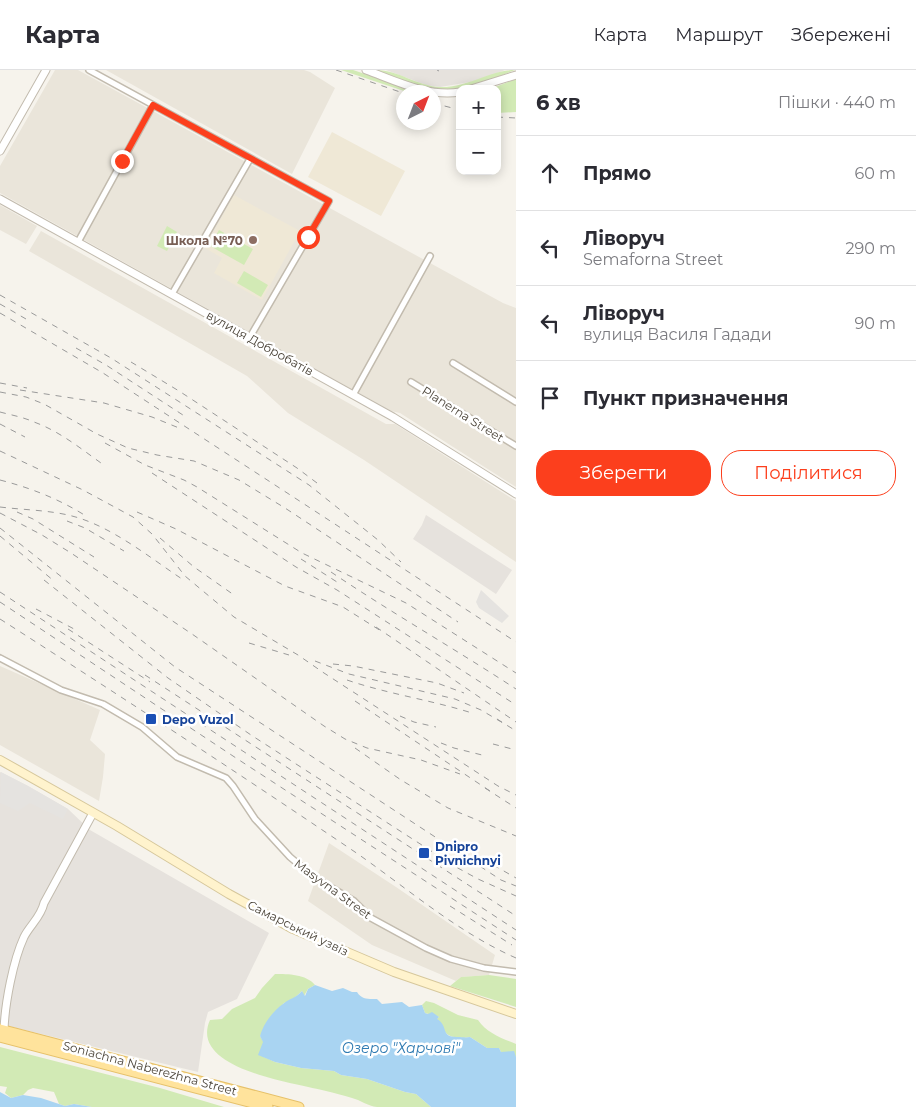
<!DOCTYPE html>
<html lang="uk">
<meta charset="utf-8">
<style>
:root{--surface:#fff;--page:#f7f7f7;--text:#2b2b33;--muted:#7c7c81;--line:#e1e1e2;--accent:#fc3f1d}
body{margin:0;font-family:Montserrat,sans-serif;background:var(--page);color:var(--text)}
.controls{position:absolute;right:15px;top:15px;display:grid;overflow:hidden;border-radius:10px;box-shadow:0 2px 12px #0003}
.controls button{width:45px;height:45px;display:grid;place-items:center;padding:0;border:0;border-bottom:1px solid var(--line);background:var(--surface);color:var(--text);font:25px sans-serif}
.compass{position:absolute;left:396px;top:15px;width:45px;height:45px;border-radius:50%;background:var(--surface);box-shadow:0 2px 12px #0003;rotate:42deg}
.stop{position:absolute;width:15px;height:15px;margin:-11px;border:4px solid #fc3f1d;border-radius:50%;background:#fff}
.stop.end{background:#fc3f1d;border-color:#fff;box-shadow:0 1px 5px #0008}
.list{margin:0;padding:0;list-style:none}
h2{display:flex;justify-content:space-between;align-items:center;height:65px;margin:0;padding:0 20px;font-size:21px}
h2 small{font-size:16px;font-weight:400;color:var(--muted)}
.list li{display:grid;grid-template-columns:32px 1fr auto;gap:15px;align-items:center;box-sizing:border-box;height:75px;padding:0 20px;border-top:1px solid var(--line)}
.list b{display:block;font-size:19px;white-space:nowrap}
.list p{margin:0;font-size:16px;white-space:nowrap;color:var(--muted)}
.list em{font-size:16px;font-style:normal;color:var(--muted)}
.actions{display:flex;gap:10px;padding:15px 20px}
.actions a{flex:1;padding:11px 0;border:1px solid var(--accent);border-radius:20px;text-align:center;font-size:18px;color:var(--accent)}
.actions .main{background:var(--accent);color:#fff}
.icon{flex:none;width:28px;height:28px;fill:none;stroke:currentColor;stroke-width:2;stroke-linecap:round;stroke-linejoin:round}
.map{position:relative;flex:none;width:516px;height:1037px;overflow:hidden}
header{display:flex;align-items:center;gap:30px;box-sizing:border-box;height:70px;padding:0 25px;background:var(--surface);border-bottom:1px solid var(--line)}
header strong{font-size:24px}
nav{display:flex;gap:28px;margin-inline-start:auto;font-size:18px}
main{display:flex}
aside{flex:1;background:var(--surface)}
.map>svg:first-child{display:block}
.residential{fill:#eae5da}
.industrial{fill:#e6e2dd}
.education{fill:#efe8d6}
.green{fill:#d2eab5}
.parking{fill:#e5e3e0}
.water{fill:#a9d4f2}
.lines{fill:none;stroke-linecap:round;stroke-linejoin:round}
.minor-casing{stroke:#c2bbae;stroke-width:8}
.tertiary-casing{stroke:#c2bbae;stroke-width:9}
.secondary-casing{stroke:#d6c79b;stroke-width:10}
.primary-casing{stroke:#e6c16a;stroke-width:11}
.minor{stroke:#fff;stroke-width:5}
.tertiary{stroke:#fff;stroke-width:7}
.secondary{stroke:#fff3cd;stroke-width:8}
.primary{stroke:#ffe39c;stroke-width:9}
.rail{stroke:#9a9a9a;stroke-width:1;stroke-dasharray:6 6;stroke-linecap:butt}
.route{stroke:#fc3f1d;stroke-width:6}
.education-dot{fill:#8d6e63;stroke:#fff;stroke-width:2}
.transit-dot{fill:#1a4fb4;stroke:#fff;stroke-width:2}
.labels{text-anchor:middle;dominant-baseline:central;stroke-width:5;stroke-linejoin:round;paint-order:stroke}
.education-label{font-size:12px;font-weight:bold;fill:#785e54;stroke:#fff;text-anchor:end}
.street-label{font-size:12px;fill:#4b4439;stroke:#fff}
.transit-label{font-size:12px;font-weight:bold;fill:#164399;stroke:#fff;text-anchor:start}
.water-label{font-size:14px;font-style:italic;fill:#2e7ab2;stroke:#fff}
</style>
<header>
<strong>Карта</strong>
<nav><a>Карта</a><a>Маршрут</a><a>Збережені</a></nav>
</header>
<main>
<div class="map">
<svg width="516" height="1037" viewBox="0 0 516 1037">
<rect width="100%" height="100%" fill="#f6f3ec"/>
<path class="residential" d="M 55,0 L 78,0 L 503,233 L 516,238 L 516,417 L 400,343 L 391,341 L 0,123 L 0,96 Z
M 106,0 L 304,0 L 310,2 L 335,18 L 292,104 Z
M 0,135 L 37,156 L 26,174 L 0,160 Z
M 41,161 L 386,354 L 395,354 L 516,431 L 516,492 L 364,390 L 288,343 L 247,306 L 29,181 Z
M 0,596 L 100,640 L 90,670 L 105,684 L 103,707 L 99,731 L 0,675 Z
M 329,773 L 396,817 L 495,885 L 489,905 L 461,907 L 456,911 L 372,875 L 308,831 Z"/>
<path class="industrial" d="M 386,0 L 505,0 L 476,11 L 440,17 L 426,15 Z
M 426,445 L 512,500 L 496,524 L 413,469 L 422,455 Z
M 0,702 L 28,716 L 68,739 L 90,760 L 269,863 L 237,929 L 208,942 L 205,953 L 198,1002 L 0,954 Z"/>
<path class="education" d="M 332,62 L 405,101 L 381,146 L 308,107 Z
M 234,125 L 300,161 L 262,230 L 214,203 L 222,188 L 205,178 Z"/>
<path class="green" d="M 341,0 L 353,0 L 419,22 L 407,22 Z
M 376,0 C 398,0 417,16 440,17 C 467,18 490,0 515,0 C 496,7 473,19 452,20 C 426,22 400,8 376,0 Z
M 516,9 L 516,42 L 497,43 L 497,19 L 490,19 Z
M 167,156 L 177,162 L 167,181 L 157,176 Z
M 219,160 L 253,179 L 244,195 L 210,176 Z
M 244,201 L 268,215 L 261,227 L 237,213 Z
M 275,904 C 288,904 306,904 315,915 L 308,919 L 304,926 L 302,921 L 291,931 L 284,933 L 260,966 L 263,971 L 264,987 L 275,992 L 301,998 L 334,1001 L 341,1005 L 367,1009 L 405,1022 L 416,1024 L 431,1037 C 413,1037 394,1037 377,1037 C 368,1036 360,1030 352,1028 C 343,1025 334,1023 326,1021 C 295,1013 188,999 210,950 L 222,949 L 232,939 L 255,928 L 262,918 Z
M 489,905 L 516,909 L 516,937 L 450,916 L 461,907 Z
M 426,931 L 434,933 L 458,945 L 478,950 C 487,963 501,968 516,974 L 516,987 L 501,982 L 499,978 L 487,978 L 470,967 C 465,968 463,968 457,967 C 444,967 445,959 436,949 L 439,947 L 425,943 L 422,935 Z
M 0,977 L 160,1018 L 224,1037 L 92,1037 L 74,1034 L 65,1036 L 59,1034 L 54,1022 L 33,1018 L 28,1020 L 23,1025 L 11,1028 L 5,1023 L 7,1017 L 0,1016 Z"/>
<path class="parking" d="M 481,520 L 509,546 L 502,553 L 479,538 L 476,532 Z
M 1,702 L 28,716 L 68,739 L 63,749 L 30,733 L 18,741 L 0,733 Z"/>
<path class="water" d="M 315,915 L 332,921 L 343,918 L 352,922 L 357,922 C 362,930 369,929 377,929 L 382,934 L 402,932 L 409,937 L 422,935 L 425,943 L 428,944 L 432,942 L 439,947 L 437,949 C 449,956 440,967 457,967 C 463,967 465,968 470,967 L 487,978 L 499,978 L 501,982 L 514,981 L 516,987 L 516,1037 L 431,1037 L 416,1024 L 405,1022 L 367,1009 L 341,1005 L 334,1001 L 301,998 L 275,992 L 258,985 L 263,972 L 260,966 C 263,954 273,941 283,934 C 290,928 295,929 302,921 L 305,926 L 308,919 Z
M 0,1022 L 11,1028 L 23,1025 L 41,1028 L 65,1036 L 74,1034 L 92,1037 L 0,1037 Z"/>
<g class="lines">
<defs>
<path id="minor" d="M 89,0 L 329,131 L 250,267
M 78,172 L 153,35
M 172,224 L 250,89
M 453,293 L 516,332
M 411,312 L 516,376
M 353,325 L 430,186
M 0,588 L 61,620 L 103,634 L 142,657 L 177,687 L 226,708 L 233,716 L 255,749 L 290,787 L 315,808 L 354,831 L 371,848 L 426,878 L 451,889 L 484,898 L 516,902"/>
<path id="tertiary" d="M 366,0 C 396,11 427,27 460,22
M 471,19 L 516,5
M 0,81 L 46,0
M 0,129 L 393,347 L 516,424
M 4,960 C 5,933 13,891 24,867 C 30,855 41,847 44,833 L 93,743"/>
<path id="secondary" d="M 0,690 L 117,756 L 229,824 L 293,859 L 394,902 L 516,944"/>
<path id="primary" d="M 0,959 L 299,1037
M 0,967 L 268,1037"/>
</defs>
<use href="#minor" class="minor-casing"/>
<use href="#tertiary" class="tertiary-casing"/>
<use href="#secondary" class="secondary-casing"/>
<use href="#primary" class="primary-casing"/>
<use href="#minor" class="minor"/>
<use href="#tertiary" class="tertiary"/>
<use href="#secondary" class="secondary"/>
<use href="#primary" class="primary"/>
<path class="rail" d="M 336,0 L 403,23
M 437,0 L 439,1
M 433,33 L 460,40
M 497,47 L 516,48
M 0,225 L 111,288 L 309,415 L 378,470 L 401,492
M 0,234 L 26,249
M 0,243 L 103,303 L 516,572
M 76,278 L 106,295 L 186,347
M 131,292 L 179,321 L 297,398 L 317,413
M 0,313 L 27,318
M 20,320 L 104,333 L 152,347 L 179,358
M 0,322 L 26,327 L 44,334 L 97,364 L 128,378 L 157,385 L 194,391 L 239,410 L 285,438 L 458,552
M 0,342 C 11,345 23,347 34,352 C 59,361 80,378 101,393
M 0,354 L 25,367
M 105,373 L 145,395 L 184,410 L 197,417 L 302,483 L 406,533 L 516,603
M 0,381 L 83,420 L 133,447 L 152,464 L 185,506 L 234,547 L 298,585 L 324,603 L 498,716 L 516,725
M 152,403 L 296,497 L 337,520 L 516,635
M 0,410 C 31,418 59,429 86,446
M 0,437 C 24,440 49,440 72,446 C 111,456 149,487 182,509
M 17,442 L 33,449 L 94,487
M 137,442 L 176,459 L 285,516 L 343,537 L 381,561
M 0,443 L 42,465 L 71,483 L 192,564 L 324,656 L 345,669 L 367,678 L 421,690 L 460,704
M 67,451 L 85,458 L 124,481
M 0,458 L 175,597 L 501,810 L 516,816
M 0,466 L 54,511
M 160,468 L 194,497 L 234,525
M 301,489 L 337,512
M 331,502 C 392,543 455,579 516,619
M 44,510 L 168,608 L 251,665 L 456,797 L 478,809 L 516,826
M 0,522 L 516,860
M 0,532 L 236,688 L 516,870
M 36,539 L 76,560
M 0,549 C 119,625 238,703 355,782 C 407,818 457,862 516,888
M 376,557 L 516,652
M 68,559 L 150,612
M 249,573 L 289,585
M 315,591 L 349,604 L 455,629 L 481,640 L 503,653
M 333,594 L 353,596 L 437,613 L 464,623
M 145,605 L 516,846
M 347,610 C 388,624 431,630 472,643
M 355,631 L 490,721
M 400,646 L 414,652 L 436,657
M 497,649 L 516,661
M 441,673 L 454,678 L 486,686
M 493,674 L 516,680
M 355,678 L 401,710 L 448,738 L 516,766
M 485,718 L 516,738
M 483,789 L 516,808
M 450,836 L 512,875"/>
</g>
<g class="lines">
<path class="route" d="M 122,91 L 153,35 L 329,131 L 308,167"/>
</g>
<circle class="education-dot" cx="253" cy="170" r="5"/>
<g class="transit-dot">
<rect x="145" y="643" width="12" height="12" rx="2.5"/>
<rect x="418" y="777" width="12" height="12" rx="2.5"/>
</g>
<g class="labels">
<g class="education-label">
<text x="243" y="170">Школа №70</text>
</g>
<g class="street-label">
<text transform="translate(260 273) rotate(29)">вулиця Добробатів</text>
<text transform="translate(463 344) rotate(32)">Planerna Street</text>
<text transform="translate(333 819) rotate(36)">Masyvna Street</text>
<text transform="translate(298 858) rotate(26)">Самарський узвіз</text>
<text transform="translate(150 998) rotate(15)">Soniachna Naberezhna Street</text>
</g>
<g class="transit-label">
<text x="162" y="649">Depo Vuzol</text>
<text x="435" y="776">Dnipro<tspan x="435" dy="14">Pivnichnyi</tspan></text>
</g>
<g class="water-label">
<text x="401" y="978">Озеро "Харчові"</text>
</g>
</g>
</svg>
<div class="controls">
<button>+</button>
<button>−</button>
</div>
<svg class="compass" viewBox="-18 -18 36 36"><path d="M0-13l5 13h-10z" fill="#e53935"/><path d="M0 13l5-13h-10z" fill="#7c7c81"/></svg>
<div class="stop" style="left:308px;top:167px"></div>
<div class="stop end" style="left:122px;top:91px"></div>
</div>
<aside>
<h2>6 хв<small>Пішки · 440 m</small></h2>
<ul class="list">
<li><svg class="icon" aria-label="ahead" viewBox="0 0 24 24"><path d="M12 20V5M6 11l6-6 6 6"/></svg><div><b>Прямо</b></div><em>60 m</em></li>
<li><svg class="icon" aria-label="left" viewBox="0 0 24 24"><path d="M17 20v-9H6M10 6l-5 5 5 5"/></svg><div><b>Ліворуч</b><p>Semaforna Street</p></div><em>290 m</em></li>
<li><svg class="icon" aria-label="left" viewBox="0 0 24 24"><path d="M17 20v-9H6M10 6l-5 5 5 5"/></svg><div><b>Ліворуч</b><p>вулиця Василя Гадади</p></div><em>90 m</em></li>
<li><svg class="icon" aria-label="arrive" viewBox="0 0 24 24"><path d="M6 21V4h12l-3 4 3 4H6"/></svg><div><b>Пункт призначення</b></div></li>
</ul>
<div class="actions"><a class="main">Зберегти</a><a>Поділитися</a></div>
</aside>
</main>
